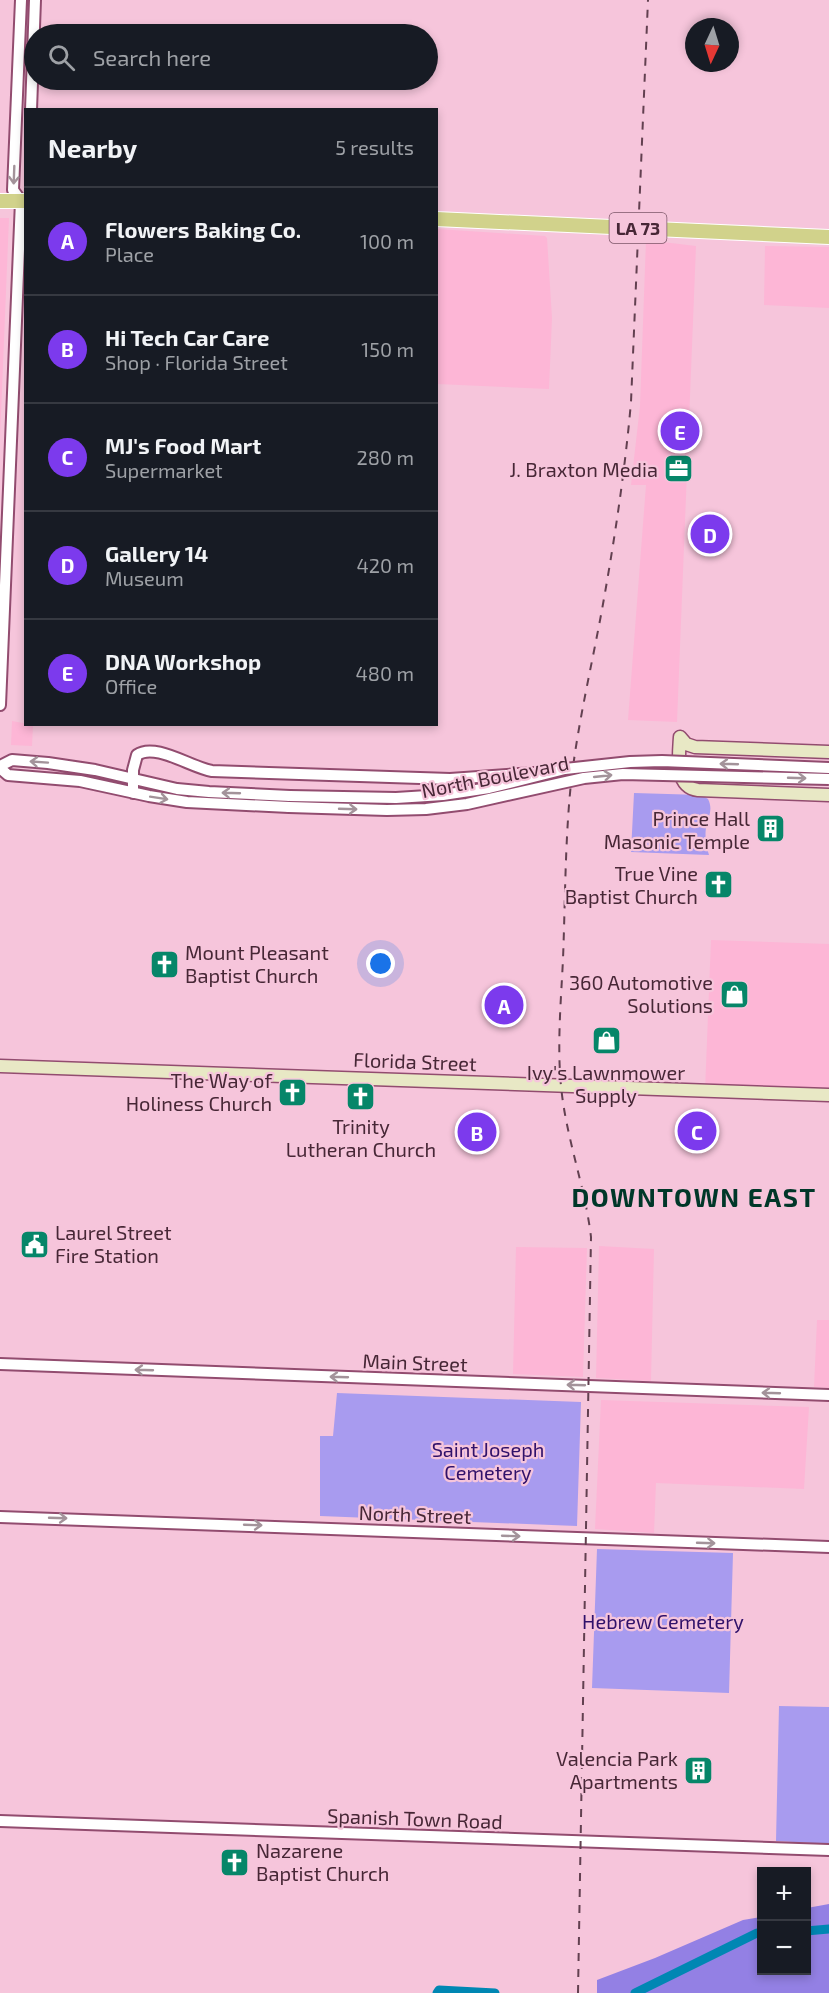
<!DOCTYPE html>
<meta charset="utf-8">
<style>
:root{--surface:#171b24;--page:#20242c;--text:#f1f3f6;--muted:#9ea1a6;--line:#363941;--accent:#7c3aed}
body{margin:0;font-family:"Exo 2",sans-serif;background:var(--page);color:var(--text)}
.controls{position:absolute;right:18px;bottom:18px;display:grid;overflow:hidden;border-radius:0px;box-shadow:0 3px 9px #0003}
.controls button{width:54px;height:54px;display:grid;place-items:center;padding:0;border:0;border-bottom:2px solid var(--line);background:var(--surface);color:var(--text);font:30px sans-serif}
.compass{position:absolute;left:685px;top:18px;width:54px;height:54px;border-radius:50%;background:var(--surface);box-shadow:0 3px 9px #0003;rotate:184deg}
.you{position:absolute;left:381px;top:964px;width:21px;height:21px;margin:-15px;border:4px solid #fff;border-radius:50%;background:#1a73e8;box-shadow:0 0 0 9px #1a73e833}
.badge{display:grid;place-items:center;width:39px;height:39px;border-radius:50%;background:var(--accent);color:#fff;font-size:20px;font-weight:700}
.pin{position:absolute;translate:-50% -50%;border:3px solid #fff;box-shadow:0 2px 6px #0006}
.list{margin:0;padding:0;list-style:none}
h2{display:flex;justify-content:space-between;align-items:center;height:78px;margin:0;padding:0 24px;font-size:26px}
h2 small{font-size:20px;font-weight:400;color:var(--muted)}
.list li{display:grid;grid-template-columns:39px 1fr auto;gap:18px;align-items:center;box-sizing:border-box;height:108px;padding:0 24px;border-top:2px solid var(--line)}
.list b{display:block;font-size:22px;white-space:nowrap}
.list p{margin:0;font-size:20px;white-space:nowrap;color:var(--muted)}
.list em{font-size:20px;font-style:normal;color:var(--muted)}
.icon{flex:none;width:33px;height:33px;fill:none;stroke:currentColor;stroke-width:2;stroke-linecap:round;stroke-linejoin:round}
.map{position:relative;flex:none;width:829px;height:1993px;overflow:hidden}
.search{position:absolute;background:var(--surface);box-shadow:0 3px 9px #0003;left:24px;top:24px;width:414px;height:66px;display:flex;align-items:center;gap:15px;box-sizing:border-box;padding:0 21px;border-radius:33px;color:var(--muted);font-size:22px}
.panel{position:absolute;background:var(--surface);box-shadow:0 3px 9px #0003;left:24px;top:108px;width:414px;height:618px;border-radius:0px}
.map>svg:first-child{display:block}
.built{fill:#fdb6d6}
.green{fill:#a89bef}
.forest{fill:#9380e4}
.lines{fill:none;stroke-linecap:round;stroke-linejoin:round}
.canal{stroke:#0087b3;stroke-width:9}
.tertiary-casing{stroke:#924c6f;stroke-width:14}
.secondary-casing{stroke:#924c6f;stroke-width:15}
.primary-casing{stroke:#fff;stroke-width:16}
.tertiary{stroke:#fff;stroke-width:10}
.secondary{stroke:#e8e8c5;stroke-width:12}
.primary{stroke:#d1d28b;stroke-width:14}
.rail{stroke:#624050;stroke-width:2;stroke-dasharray:8 8;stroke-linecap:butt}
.tertiary-bridge-casing{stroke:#924c6f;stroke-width:14;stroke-linecap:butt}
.tertiary-bridge{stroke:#fff;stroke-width:10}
.oneway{stroke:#a3939a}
.labels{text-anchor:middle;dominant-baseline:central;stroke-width:4.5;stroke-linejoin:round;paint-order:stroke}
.shield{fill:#f6c5db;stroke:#7c5668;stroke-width:1.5}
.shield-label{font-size:18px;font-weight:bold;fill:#472736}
.poi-label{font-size:20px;fill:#472736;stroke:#f6c5db;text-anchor:end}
.street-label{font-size:20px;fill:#472736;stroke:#f6c5db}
.park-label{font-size:20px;fill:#30116a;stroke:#f6c5db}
.district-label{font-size:26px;font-weight:bold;letter-spacing:1.5px;fill:#003729;stroke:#f6c5db}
</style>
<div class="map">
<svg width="829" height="1993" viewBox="0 0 829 1993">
<rect width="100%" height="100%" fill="#f6c5db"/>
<path class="built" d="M 0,218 L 9,218 L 0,438 Z
M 437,229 L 545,236 L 547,238 L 552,318 L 549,389 L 437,384 Z
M 646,240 L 696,246 L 677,722 L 628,720 L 646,485 L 631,485 L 640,406 Z
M 765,246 L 829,247 L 829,308 L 764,305 Z
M 12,721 L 33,725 L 32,746 L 11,745 Z
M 711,940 L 829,944 L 829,1095 L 705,1091 Z
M 599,1246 L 654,1249 L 651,1381 L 596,1378 Z
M 516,1247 L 587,1248 L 583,1377 L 513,1374 Z
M 817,1320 L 829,1320 L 829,1388 L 814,1387 Z
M 601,1400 L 809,1407 L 804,1489 L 656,1483 L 654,1533 L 595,1529 Z"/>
<path class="green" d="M 634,793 L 701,795 L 708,799 C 713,809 709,815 707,824 C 704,833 706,846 709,855 L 631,852 Z
M 337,1393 L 581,1402 L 577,1526 L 320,1516 L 320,1436 L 333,1436 Z
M 597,1549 L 733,1553 L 729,1693 L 592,1688 Z
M 779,1706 L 829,1707 L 829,1844 L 776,1841 Z"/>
<path class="forest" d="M 829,1904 L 829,1993 L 597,1993 L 597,1980 L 655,1958 L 743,1920 L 761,1917 L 762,1970 L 806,1970 L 807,1908 Z"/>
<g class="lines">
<path class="canal" d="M 806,1931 L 829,1929
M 437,1993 L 439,1990 L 495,1993
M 635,1993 L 757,1933 L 762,1933"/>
<defs>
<path id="tertiary" d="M 21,0 L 13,190 L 21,201
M 31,110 L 35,0
M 0,705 L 21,201
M 0,766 L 12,760 L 48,763 L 95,770 L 177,789 L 209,792 L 290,796
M 0,768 L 8,775 L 80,781 L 149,796 L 187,802 L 289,807
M 133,793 L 133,770 L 137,755 C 155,742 192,768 212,771 L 450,779 L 534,773
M 0,1364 L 829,1395
M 0,1517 L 829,1547
M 0,1821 L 829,1850"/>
<path id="secondary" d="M 680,737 C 679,755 674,787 698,790 L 829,795
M 680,737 L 686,744 L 695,747 L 829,752
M 0,1066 L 829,1095"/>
<path id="primary" d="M 0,201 L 26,201
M 436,219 L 829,237"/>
</defs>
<use href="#tertiary" class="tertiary-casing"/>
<use href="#secondary" class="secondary-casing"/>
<use href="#primary" class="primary-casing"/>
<use href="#tertiary" class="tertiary"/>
<use href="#secondary" class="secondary"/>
<use href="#primary" class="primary"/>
<path class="rail" d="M 578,1993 L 591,1237 C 585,1186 566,1138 561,1086 C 557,1044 561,1001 563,959 C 565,908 565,857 569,805 C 574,738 591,671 603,604 C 615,537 625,470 631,402 L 648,0"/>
<defs>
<path id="tertiary-bridge" d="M 290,796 L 396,798 L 443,795 L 489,788 L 565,769 L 630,762 L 662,761 L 829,768
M 289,807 L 387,810 L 426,809 L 467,804 L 584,778 L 623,774 L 829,779"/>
</defs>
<use href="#tertiary-bridge" class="tertiary-bridge-casing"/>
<use href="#tertiary-bridge" class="tertiary-bridge"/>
</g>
<defs><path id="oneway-shaft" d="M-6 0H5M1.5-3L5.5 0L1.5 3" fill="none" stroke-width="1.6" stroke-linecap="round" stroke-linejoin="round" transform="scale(1.5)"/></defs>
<g class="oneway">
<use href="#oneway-shaft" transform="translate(14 175) rotate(92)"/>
<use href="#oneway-shaft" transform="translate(39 762) rotate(-176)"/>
<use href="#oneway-shaft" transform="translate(729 764) rotate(-178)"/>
<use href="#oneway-shaft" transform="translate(603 776) rotate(-6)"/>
<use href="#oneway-shaft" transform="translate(797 778) rotate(2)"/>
<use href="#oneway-shaft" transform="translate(231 793) rotate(-178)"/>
<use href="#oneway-shaft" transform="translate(159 798) rotate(9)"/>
<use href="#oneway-shaft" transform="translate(348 809) rotate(2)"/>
<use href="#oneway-shaft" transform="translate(144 1370) rotate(-178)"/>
<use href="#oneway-shaft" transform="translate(339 1377) rotate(-178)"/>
<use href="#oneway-shaft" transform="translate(576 1385) rotate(-178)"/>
<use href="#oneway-shaft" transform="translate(771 1393) rotate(-178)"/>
<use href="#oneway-shaft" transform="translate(58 1518) rotate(2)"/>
<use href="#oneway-shaft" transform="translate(253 1525) rotate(2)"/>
<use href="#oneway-shaft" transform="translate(511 1536) rotate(2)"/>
<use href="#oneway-shaft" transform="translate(706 1543) rotate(2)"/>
</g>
<defs>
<symbol id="office-square" viewBox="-11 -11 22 22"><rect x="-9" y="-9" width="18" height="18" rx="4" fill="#068669" stroke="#f6c5db"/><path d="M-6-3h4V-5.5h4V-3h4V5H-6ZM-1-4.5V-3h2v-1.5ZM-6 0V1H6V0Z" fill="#fff"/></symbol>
<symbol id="building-square" viewBox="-11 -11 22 22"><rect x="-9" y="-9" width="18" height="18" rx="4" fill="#068669" stroke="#f6c5db"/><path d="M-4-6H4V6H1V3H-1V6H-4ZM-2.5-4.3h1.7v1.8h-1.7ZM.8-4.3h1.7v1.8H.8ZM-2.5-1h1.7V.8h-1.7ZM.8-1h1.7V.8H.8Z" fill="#fff"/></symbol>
<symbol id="church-square" viewBox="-11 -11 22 22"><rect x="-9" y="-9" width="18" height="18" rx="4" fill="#068669" stroke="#f6c5db"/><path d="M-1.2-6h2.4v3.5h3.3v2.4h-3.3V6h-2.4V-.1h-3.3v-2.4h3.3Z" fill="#fff"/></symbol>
<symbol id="shop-square" viewBox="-11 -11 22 22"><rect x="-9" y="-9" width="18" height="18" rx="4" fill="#068669" stroke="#f6c5db"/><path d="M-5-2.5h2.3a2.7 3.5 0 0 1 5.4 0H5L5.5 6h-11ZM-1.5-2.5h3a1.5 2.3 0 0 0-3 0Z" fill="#fff"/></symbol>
<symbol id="civic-square" viewBox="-11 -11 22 22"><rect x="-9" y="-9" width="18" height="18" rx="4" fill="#068669" stroke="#f6c5db"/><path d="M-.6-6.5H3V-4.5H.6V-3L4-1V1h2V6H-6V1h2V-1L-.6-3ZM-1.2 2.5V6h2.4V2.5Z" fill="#fff"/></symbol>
</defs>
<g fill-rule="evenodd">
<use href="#office-square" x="662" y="452" width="33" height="33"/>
<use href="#building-square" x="754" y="812" width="33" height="33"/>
<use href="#church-square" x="702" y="868" width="33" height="33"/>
<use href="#church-square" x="148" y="948" width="33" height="33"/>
<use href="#shop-square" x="718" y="978" width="33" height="33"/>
<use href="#shop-square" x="590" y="1024" width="33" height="33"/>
<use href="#church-square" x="276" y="1076" width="33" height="33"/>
<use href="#church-square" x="344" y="1080" width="33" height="33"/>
<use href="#civic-square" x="18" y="1228" width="33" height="33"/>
<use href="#building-square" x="682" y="1754" width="33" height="33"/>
<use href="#church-square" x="218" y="1846" width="33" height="33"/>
</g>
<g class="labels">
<rect class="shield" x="609.5" y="213" width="57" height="30" rx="4.5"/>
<g class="shield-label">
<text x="638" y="228">LA 73</text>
</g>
<g class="poi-label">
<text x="658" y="469">J. Braxton Media</text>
<text x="750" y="818">Prince Hall<tspan x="750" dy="23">Masonic Temple</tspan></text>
<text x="698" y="873">True Vine<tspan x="698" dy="23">Baptist Church</tspan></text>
<text x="185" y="952" text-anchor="start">Mount Pleasant<tspan x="185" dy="23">Baptist Church</tspan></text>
<text x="713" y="982">360 Automotive<tspan x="713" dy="23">Solutions</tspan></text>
<text x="606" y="1072" text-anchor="middle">Ivy's Lawnmower<tspan x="606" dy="23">Supply</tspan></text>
<text x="272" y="1080">The Way of<tspan x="272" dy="23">Holiness Church</tspan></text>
<text x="361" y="1126" text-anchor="middle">Trinity<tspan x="361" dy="23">Lutheran Church</tspan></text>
<text x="55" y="1232" text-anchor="start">Laurel Street<tspan x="55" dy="23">Fire Station</tspan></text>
<text x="678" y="1758">Valencia Park<tspan x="678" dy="23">Apartments</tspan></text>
<text x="256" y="1850" text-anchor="start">Nazarene<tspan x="256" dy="23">Baptist Church</tspan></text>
</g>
<g class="street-label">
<text transform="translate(495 776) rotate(-11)">North Boulevard</text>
<text transform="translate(415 1061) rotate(2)">Florida Street</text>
<text transform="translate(415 1362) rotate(2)">Main Street</text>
<text transform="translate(415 1514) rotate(2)">North Street</text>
<text transform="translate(415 1818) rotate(2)">Spanish Town Road</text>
</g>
<g class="park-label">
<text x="488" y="1449">Saint Joseph<tspan x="488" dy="23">Cemetery</tspan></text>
<text x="663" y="1621">Hebrew Cemetery</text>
</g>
<g class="district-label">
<text x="694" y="1196">DOWNTOWN EAST</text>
</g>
</g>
</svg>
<div class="controls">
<button>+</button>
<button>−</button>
</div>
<svg class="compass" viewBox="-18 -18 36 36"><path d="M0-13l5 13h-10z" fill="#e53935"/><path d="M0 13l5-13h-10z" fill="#9ea1a6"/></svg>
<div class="you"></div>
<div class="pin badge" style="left:504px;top:1005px">A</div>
<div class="pin badge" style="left:477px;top:1132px">B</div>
<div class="pin badge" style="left:697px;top:1131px">C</div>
<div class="pin badge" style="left:710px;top:534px">D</div>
<div class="pin badge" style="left:680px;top:431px">E</div>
<div class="search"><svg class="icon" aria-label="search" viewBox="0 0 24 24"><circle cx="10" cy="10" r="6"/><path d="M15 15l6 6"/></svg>Search here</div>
<section class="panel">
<h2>Nearby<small>5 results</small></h2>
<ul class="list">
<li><span class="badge">A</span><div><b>Flowers Baking Co.</b><p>Place</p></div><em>100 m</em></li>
<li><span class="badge">B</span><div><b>Hi Tech Car Care</b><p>Shop · Florida Street</p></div><em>150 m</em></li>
<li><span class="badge">C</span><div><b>MJ's Food Mart</b><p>Supermarket</p></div><em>280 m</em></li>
<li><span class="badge">D</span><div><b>Gallery 14</b><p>Museum</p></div><em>420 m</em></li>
<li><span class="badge">E</span><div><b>DNA Workshop</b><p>Office</p></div><em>480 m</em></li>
</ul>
</section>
</div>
